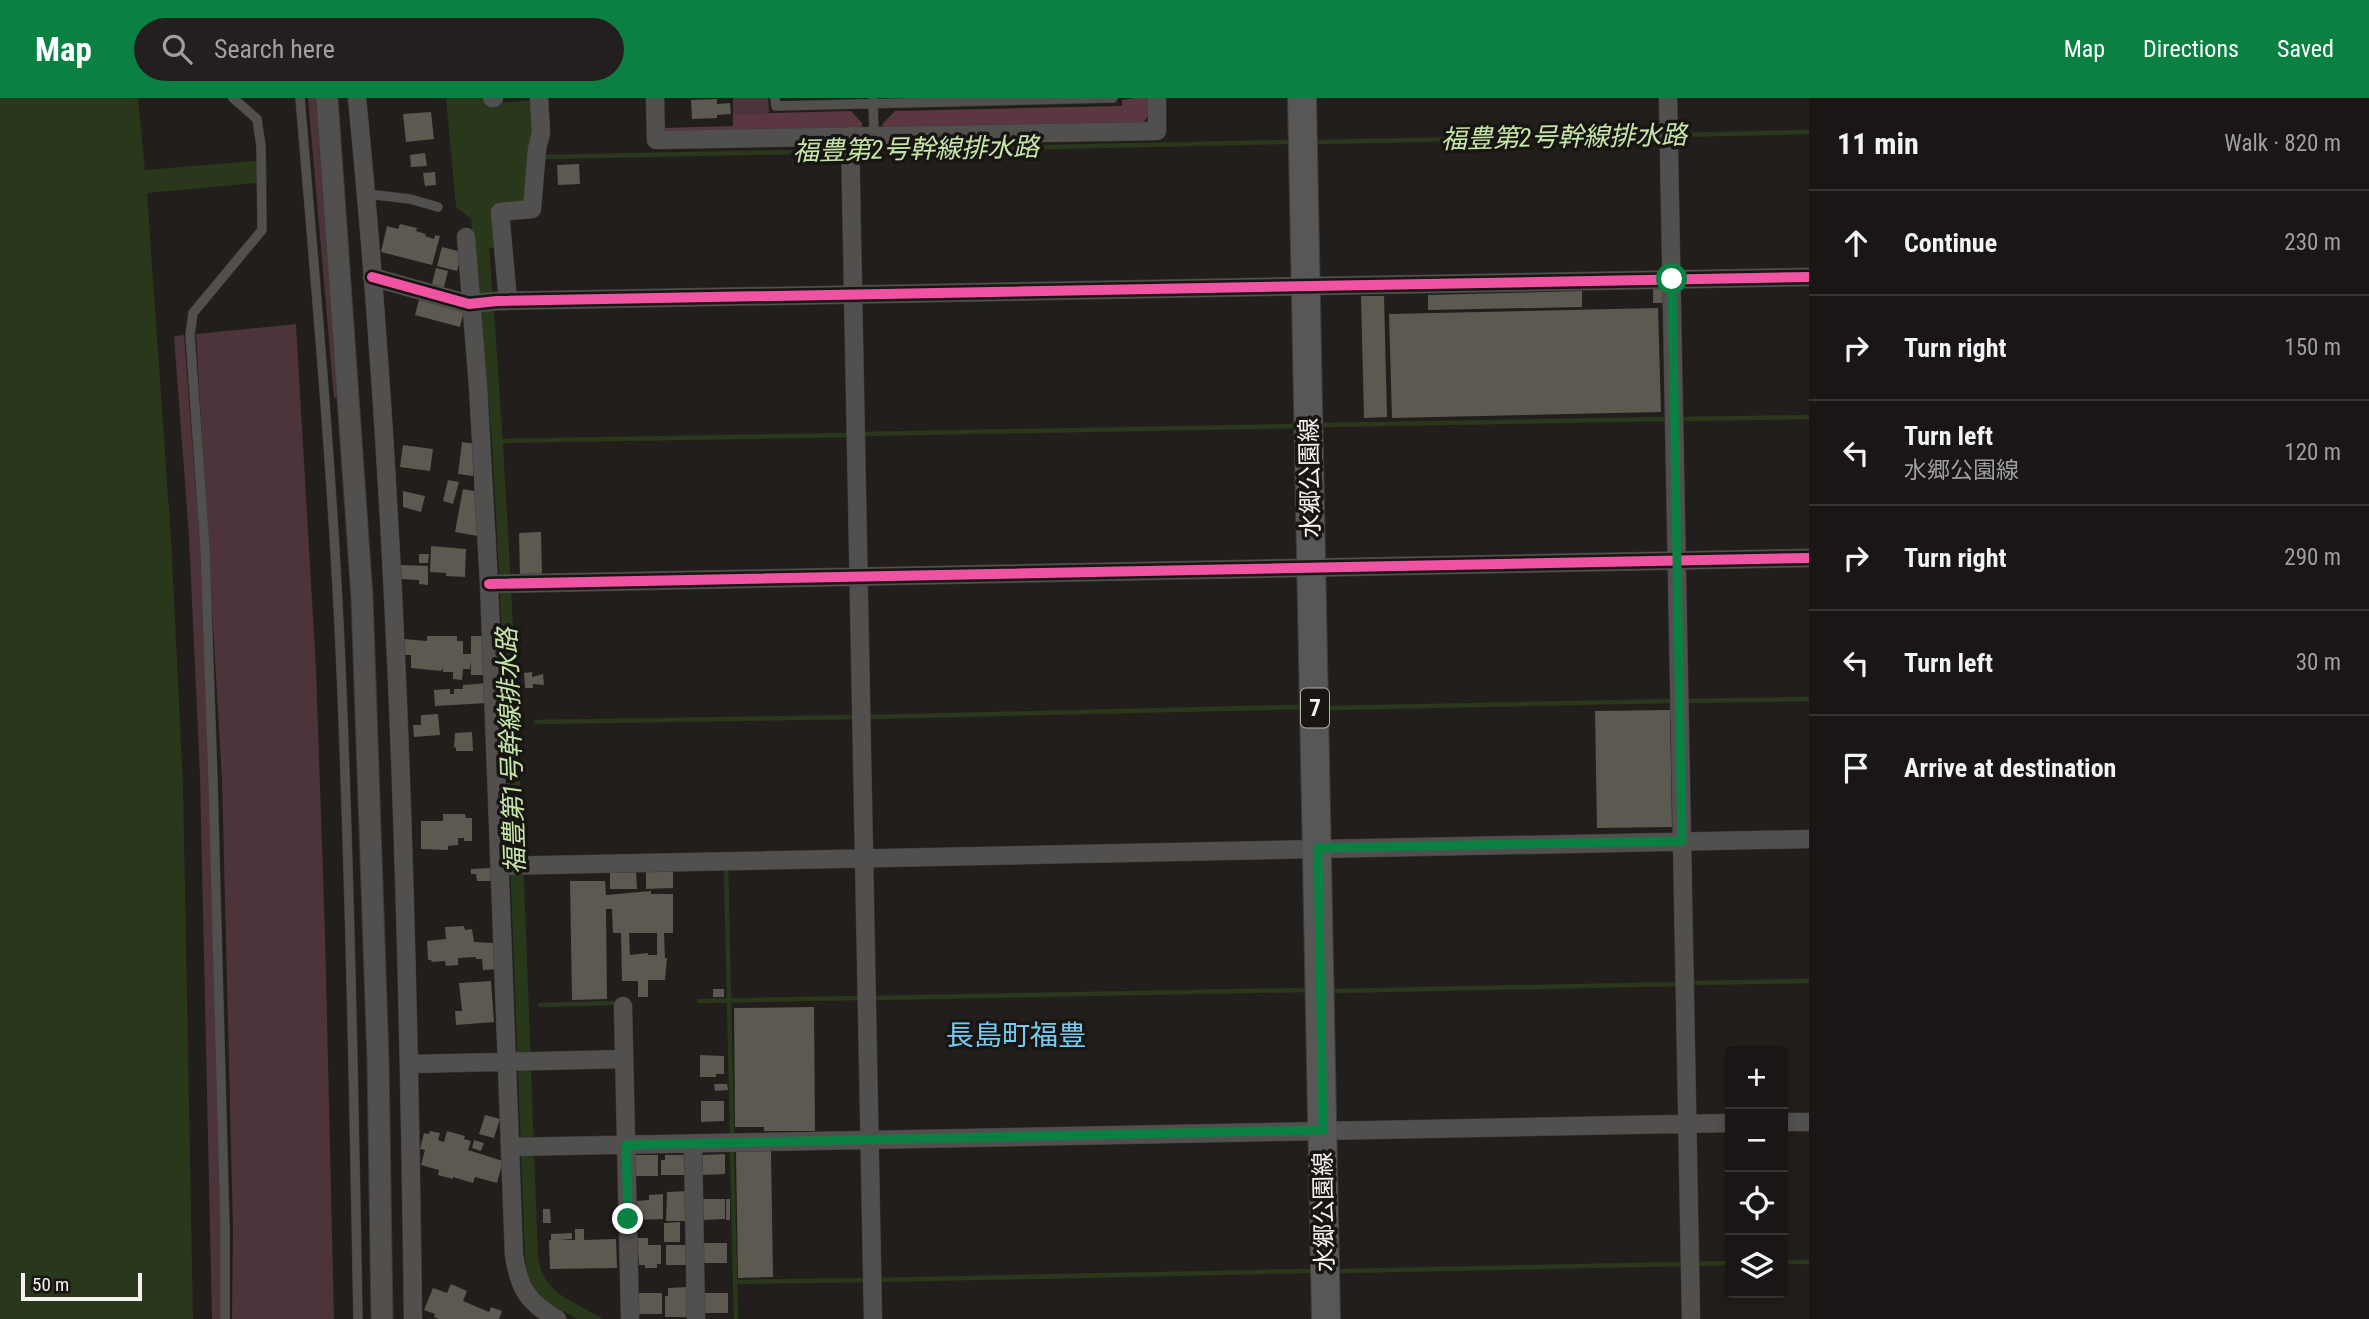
<!DOCTYPE html>
<meta charset="utf-8">
<style>
:root{--surface:#191615;--page:#221f1e;--text:#f1f3f6;--muted:#9f9fa0;--line:#373534;--accent:#0b8043}
body{margin:0;font-family:"Roboto Condensed","Noto Sans JP",sans-serif;background:var(--page);color:var(--text)}
.controls{position:absolute;right:21px;bottom:21px;display:grid;overflow:hidden;border-radius:7px;box-shadow:0 4px 10px #0003}
.controls button{width:63px;height:63px;display:grid;place-items:center;padding:0;border:0;border-bottom:2px solid var(--line);background:var(--surface);color:var(--text);font:35px sans-serif}
.scale{position:absolute;left:21px;bottom:18px;width:121px;box-sizing:border-box;padding-left:7px;border:4px solid #f5f2ef;border-top:0;font-size:19px;line-height:24px;white-space:nowrap;color:#f5f2ef;-webkit-text-stroke:5px #191512;paint-order:stroke}
.stop{position:absolute;width:21px;height:21px;margin:-16px;border:5px solid #0b8043;border-radius:50%;background:#fff}
.stop.end{background:#0b8043;border-color:#fff;box-shadow:0 2px 7px #0008}
.list{margin:0;padding:0;list-style:none}
h2{display:flex;justify-content:space-between;align-items:center;height:91px;margin:0;padding:0 28px;font-size:30px}
h2 small{font-size:23px;font-weight:400;color:var(--muted)}
.list li{display:grid;grid-template-columns:46px 1fr auto;gap:21px;align-items:center;box-sizing:border-box;height:105px;padding:0 28px;border-top:2px solid var(--line)}
.list b{display:block;font-size:26px;white-space:nowrap}
.list p{margin:0;font-size:23px;white-space:nowrap;color:var(--muted)}
.list em{font-size:23px;font-style:normal;color:var(--muted)}
.icon{flex:none;width:38px;height:38px;fill:none;stroke:currentColor;stroke-width:2;stroke-linecap:round;stroke-linejoin:round}
.map{position:relative;flex:none;width:1809px;height:1221px;overflow:hidden}
header{display:flex;align-items:center;gap:42px;box-sizing:border-box;height:98px;padding:0 35px;background:var(--accent);color:#fff}
header strong{font-size:33px}
nav{display:flex;gap:38px;margin-inline-start:auto;font-size:24px}
.search{width:490px;height:63px;background:var(--page);display:flex;align-items:center;gap:18px;box-sizing:border-box;padding:0 24px;border-radius:38px;color:var(--muted);font-size:26px}
main{display:flex}
aside{flex:1;background:var(--surface)}
.map>svg:first-child{display:block}
.green{fill:#4d333a}
.forest{fill:#5a3741}
.water{fill:#29381a}
.lines{fill:none;stroke-linecap:round;stroke-linejoin:round}
.stream{stroke:#29381a;stroke-width:4.5}
.building{fill:#5c5951;fill-rule:evenodd}
.service-casing{stroke:#3e3c3a;stroke-width:10}
.minor-casing{stroke:#3e3c3a;stroke-width:19}
.tertiary-casing{stroke:#3e3c3a;stroke-width:23}
.primary-casing{stroke:#3e3c3a;stroke-width:30}
.service{stroke:#51504e;stroke-width:9}
.minor{stroke:#51504e;stroke-width:18}
.tertiary{stroke:#51504e;stroke-width:21}
.primary{stroke:#585757;stroke-width:28}
.cycleway-casing{stroke:#191512;stroke-width:15}
.cycleway{stroke:#f153a3;stroke-width:10}
.route{stroke:#0b8043;stroke-width:9}
.labels{text-anchor:middle;dominant-baseline:central;stroke-width:7;stroke-linejoin:round;paint-order:stroke}
.shield{fill:#191512;stroke:#b3b0ad;stroke-width:2}
.shield-label{font-size:23px;font-weight:bold;fill:#f5f2ef}
.street-label{font-size:24px;fill:#f5f2ef;stroke:#191512}
.water-label{font-size:26px;font-style:italic;fill:#c6e7aa;stroke:#191512}
.quarter-label{font-size:28px;fill:#76cbf3;stroke:#191512}
</style>
<header>
<strong>Map</strong>
<div class="search"><svg class="icon" aria-label="search" viewBox="0 0 24 24"><circle cx="10" cy="10" r="6"/><path d="M15 15l6 6"/></svg>Search here</div>
<nav><a>Map</a><a>Directions</a><a>Saved</a></nav>
</header>
<main>
<div class="map">
<svg width="1809" height="1221" viewBox="0 0 1809 1221">
<rect width="100%" height="100%" fill="#211e1c"/>
<path class="green" d="M 308,0 L 320,0 L 344,299 L 334,300 Z
M 733,0 L 768,0 L 769,15 L 733,16 Z
M 296,226 L 316,571 L 325,835 L 334,1221 L 232,1221 L 233,1130 L 222,682 L 196,236 Z
M 184,237 L 200,447 L 210,686 L 221,1133 L 221,1221 L 212,1221 L 200,678 L 189,439 L 174,238 Z"/>
<path class="forest" d="M 1134,0 L 1149,0 L 1150,16 L 1142,26 L 882,30 L 883,25 L 895,13 L 1122,8 L 1122,2 Z
M 851,13 L 862,25 L 862,31 L 668,35 L 662,30 L 733,28 L 733,16 Z"/>
<path class="water" d="M 0,0 L 138,0 L 145,72 L 266,62 L 267,84 L 147,95 L 171,441 L 183,687 L 193,1221 L 0,1221 Z
M 446,0 L 488,0 L 489,6 L 535,2 L 527,107 L 495,110 L 498,149 L 489,150 C 516,486 525,822 538,1159 C 544,1198 573,1201 602,1221 L 577,1221 L 547,1204 L 535,1192 L 528,1177 L 525,1161 L 500,495 L 492,345 L 476,151 L 474,151 L 471,121 L 456,109 Z"/>
<g class="lines">
<path class="stream" d="M 1673,37 L 1809,34
M 1318,44 L 1665,37
M 854,53 L 1287,44
M 544,59 L 845,53
M 1679,321 L 1809,319
M 1323,327 L 1668,321
M 861,336 L 1293,328
M 498,343 L 850,337
M 1685,603 L 1809,601
M 1329,610 L 1674,603
M 867,619 L 1299,609
M 536,624 L 855,619
M 726,768 L 732,1036
M 1690,885 L 1809,883
M 1334,893 L 1679,886
M 872,900 L 1305,892
M 699,903 L 861,900
M 540,907 L 612,905
M 732,1053 L 736,1221
M 1783,1164 L 1809,1164
M 1696,1166 L 1730,1165
M 1342,1173 L 1685,1166
M 878,1182 L 1310,1173
M 735,1184 L 865,1182"/>
</g>
<path class="building" d="M 717,1 L 717,6 L 730,5 L 731,16 L 717,17 L 717,20 L 692,21 L 691,2 Z
M 431,14 L 434,41 L 406,44 L 403,16 Z
M 425,55 L 427,68 L 411,69 L 410,57 Z
M 579,66 L 580,86 L 558,87 L 557,67 Z
M 435,74 L 436,87 L 425,88 L 423,75 Z
M 400,126 L 417,130 L 416,133 L 426,136 L 425,138 L 434,141 L 435,137 L 440,138 L 432,167 L 381,154 L 387,128 L 398,131 Z
M 442,149 L 462,154 L 457,173 L 437,168 Z
M 436,170 L 448,173 L 443,193 L 431,190 Z
M 1653,191 L 1664,191 L 1665,205 L 1653,205 Z
M 1582,193 L 1582,209 L 1428,212 L 1428,197 Z
M 1361,198 L 1384,198 L 1387,319 L 1364,320 Z
M 419,202 L 443,205 L 442,208 L 464,213 L 460,229 L 415,217 Z
M 1658,210 L 1661,314 L 1392,320 L 1389,216 Z
M 462,344 L 477,346 L 473,378 L 458,376 Z
M 403,347 L 433,351 L 430,373 L 400,369 Z
M 448,382 L 459,384 L 453,406 L 443,403 Z
M 463,391 L 479,394 L 476,411 L 478,411 L 480,425 L 478,438 L 455,434 Z
M 403,393 L 425,398 L 421,414 L 403,409 Z
M 541,434 L 542,477 L 520,478 L 519,435 Z
M 431,448 L 466,451 L 465,479 L 446,478 L 446,475 L 430,474 Z
M 419,456 L 429,456 L 428,465 L 419,465 Z
M 401,467 L 428,468 L 428,487 L 419,486 L 419,482 L 401,481 Z
M 427,538 L 457,538 L 457,543 L 463,543 L 463,556 L 471,556 L 471,538 L 483,538 L 483,577 L 471,577 L 471,563 L 470,571 L 463,571 L 462,582 L 453,581 L 453,574 L 443,574 L 443,570 L 441,573 L 411,570 L 411,557 L 404,557 L 404,541 L 427,543 Z
M 532,574 L 532,579 L 543,576 L 544,587 L 533,586 L 533,590 L 525,590 L 524,575 Z
M 487,585 L 488,605 L 435,608 L 434,592 L 450,591 L 450,596 L 454,596 L 454,591 L 463,591 L 463,587 Z
M 1670,612 L 1672,729 L 1597,730 L 1595,613 Z
M 438,616 L 440,637 L 414,639 L 413,627 L 421,627 L 421,617 Z
M 472,634 L 473,653 L 456,653 L 456,649 L 454,650 L 455,635 Z
M 443,716 L 465,716 L 466,720 L 472,720 L 472,743 L 464,743 L 464,740 L 458,740 L 458,747 L 448,748 L 448,752 L 421,751 L 421,723 L 443,723 Z
M 492,770 L 492,783 L 477,783 L 476,776 L 471,776 L 471,771 Z
M 673,771 L 673,790 L 646,791 L 646,772 Z
M 610,772 L 636,772 L 637,791 L 610,791 Z
M 570,783 L 605,783 L 606,797 L 651,793 L 651,796 L 673,796 L 673,835 L 664,835 L 665,860 L 667,860 L 665,882 L 648,882 L 648,899 L 638,899 L 638,883 L 622,883 L 621,835 L 613,835 L 612,811 L 606,811 L 607,901 L 572,902 ZM 629,835 L 657,835 L 657,857 L 648,857 L 648,855 L 630,857 Z
M 464,828 L 465,832 L 472,831 L 474,844 L 495,845 L 498,871 L 483,872 L 482,861 L 476,861 L 476,859 L 458,860 L 458,867 L 446,868 L 445,863 L 432,864 L 431,862 L 428,862 L 427,843 L 446,841 L 445,829 Z
M 491,883 L 494,924 L 456,927 L 455,913 L 462,913 L 459,885 Z
M 713,891 L 724,891 L 724,899 L 713,899 Z
M 814,909 L 815,1033 L 764,1033 L 764,1029 L 735,1029 L 734,910 Z
M 700,957 L 724,958 L 724,976 L 716,976 L 716,979 L 700,979 Z
M 714,986 L 727,986 L 728,992 L 715,993 Z
M 701,1003 L 724,1003 L 724,1023 L 701,1024 Z
M 485,1017 L 500,1021 L 494,1040 L 479,1036 Z
M 430,1033 L 440,1035 L 438,1042 L 444,1044 L 447,1033 L 465,1038 L 464,1041 L 471,1043 L 468,1052 L 503,1063 L 497,1085 L 475,1079 L 473,1085 L 453,1079 L 453,1081 L 438,1077 L 439,1072 L 421,1067 L 425,1052 L 420,1051 L 424,1035 L 429,1036 Z
M 474,1042 L 484,1045 L 481,1053 L 472,1050 Z
M 736,1053 L 771,1053 L 773,1179 L 738,1180 Z
M 725,1056 L 725,1076 L 702,1077 L 702,1057 Z
M 635,1057 L 658,1057 L 658,1078 L 636,1078 Z
M 665,1057 L 687,1057 L 688,1077 L 661,1077 L 661,1062 L 665,1062 Z
M 690,1093 L 688,1123 L 666,1123 L 667,1094 Z
M 663,1096 L 663,1121 L 638,1122 L 637,1103 L 649,1102 L 649,1097 Z
M 703,1101 L 725,1101 L 725,1121 L 703,1122 Z
M 726,1101 L 730,1101 L 730,1122 L 726,1122 Z
M 543,1111 L 550,1111 L 551,1125 L 543,1125 Z
M 680,1124 L 680,1144 L 664,1144 L 664,1125 Z
M 575,1131 L 584,1131 L 584,1142 L 616,1141 L 617,1170 L 550,1171 L 549,1142 L 551,1142 L 551,1136 L 572,1135 L 572,1141 L 558,1142 L 575,1142 Z
M 637,1140 L 648,1140 L 648,1147 L 661,1147 L 661,1166 L 657,1166 L 657,1170 L 645,1170 L 645,1167 L 639,1167 Z
M 704,1145 L 727,1145 L 727,1165 L 704,1165 Z
M 666,1147 L 689,1147 L 690,1167 L 666,1167 Z
M 451,1186 L 467,1193 L 463,1203 L 489,1214 L 491,1209 L 502,1213 L 499,1221 L 439,1221 L 434,1219 L 435,1216 L 424,1212 L 433,1190 L 447,1195 Z
M 689,1189 L 691,1219 L 665,1219 L 665,1198 L 668,1198 L 668,1190 Z
M 638,1195 L 662,1195 L 662,1216 L 639,1216 Z
M 705,1195 L 728,1195 L 728,1215 L 705,1215 Z"/>
<g class="lines">
<defs>
<path id="service" d="M 300,0 C 316,190 333,380 341,570 C 350,787 354,1004 358,1221
M 775,0 L 776,8 L 1113,0
M 873,2 L 874,38
M 367,96 L 410,101 L 438,109
M 225,1221 L 225,1131 L 213,684 L 205,451 L 190,237 L 193,215 L 262,132 L 261,48 L 257,21 L 233,0"/>
<path id="minor" d="M 357,0 C 397,405 408,814 413,1221
M 492,0 L 494,0
M 655,0 L 656,42 L 1157,33 L 1157,0
M 1668,0 L 1691,1221
M 850,38 L 873,1221
M 466,139 L 478,288 L 489,486 L 514,1157 C 519,1190 527,1204 557,1221
M 372,179 L 469,206 L 497,203 L 1809,179
M 508,203 L 500,114 L 532,111 L 537,51 L 541,35 L 539,0
M 489,486 L 1809,460
M 500,768 L 1809,741
M 623,908 L 630,1221
M 410,966 L 624,961
M 1783,1024 L 1809,1024
M 693,1046 L 696,1221
M 510,1049 L 1730,1025"/>
<path id="tertiary" d="M 327,0 L 362,499 L 378,961 L 382,1221"/>
<path id="primary" d="M 1302,0 L 1326,1221"/>
</defs>
<use href="#service" class="service-casing"/>
<use href="#minor" class="minor-casing"/>
<use href="#tertiary" class="tertiary-casing"/>
<use href="#primary" class="primary-casing"/>
<use href="#service" class="service"/>
<use href="#minor" class="minor"/>
<use href="#tertiary" class="tertiary"/>
<use href="#primary" class="primary"/>
<defs>
<path id="cycleway" d="M 372,179 L 469,206 L 497,203 L 1809,179
M 489,486 L 1809,460"/>
</defs>
<use href="#cycleway" class="cycleway-casing"/>
<use href="#cycleway" class="cycleway"/>
</g>
<g class="lines">
<path class="route" d="M 628,1121 L 626,1047 L 1323,1032 L 1318,750 L 1682,743 L 1672,181"/>
</g>
<g class="labels">
<rect class="shield" x="1301" y="590.5" width="28" height="39" rx="5"/>
<g class="shield-label">
<text x="1315" y="610">7</text>
</g>
<g class="street-label">
<text transform="translate(1310 380) rotate(-91)">水郷公園線</text>
<text transform="translate(1324 1114) rotate(-91)">水郷公園線</text>
</g>
<g class="water-label">
<text transform="translate(1564 39) rotate(-1)">福豊第2号幹線排水路</text>
<text transform="translate(916 51) rotate(-1)">福豊第2号幹線排水路</text>
<text transform="translate(511 653) rotate(-92)">福豊第1号幹線排水路</text>
</g>
<g class="quarter-label">
<text x="1016" y="937">長島町福豊</text>
</g>
</g>
</svg>
<div class="controls">
<button>+</button>
<button>−</button>
<button><svg class="icon" aria-label="locate" viewBox="0 0 24 24"><circle cx="12" cy="12" r="6"/><path d="M12 2v4M12 18v4M2 12h4M18 12h4"/></svg></button>
<button><svg class="icon" aria-label="layers" viewBox="0 0 24 24"><path d="M12 4l9 5-9 5-9-5zM3 14l9 5 9-5"/></svg></button>
</div>
<div class="scale">50 m</div>
<div class="stop" style="left:1672px;top:181px"></div>
<div class="stop end" style="left:628px;top:1121px"></div>
</div>
<aside>
<h2>11 min<small>Walk · 820 m</small></h2>
<ul class="list">
<li><svg class="icon" aria-label="ahead" viewBox="0 0 24 24"><path d="M12 20V5M6 11l6-6 6 6"/></svg><div><b>Continue</b></div><em>230 m</em></li>
<li><svg class="icon" aria-label="right" viewBox="0 0 24 24"><path d="M7 20v-9h11M14 6l5 5-5 5"/></svg><div><b>Turn right</b></div><em>150 m</em></li>
<li><svg class="icon" aria-label="left" viewBox="0 0 24 24"><path d="M17 20v-9H6M10 6l-5 5 5 5"/></svg><div><b>Turn left</b><p>水郷公園線</p></div><em>120 m</em></li>
<li><svg class="icon" aria-label="right" viewBox="0 0 24 24"><path d="M7 20v-9h11M14 6l5 5-5 5"/></svg><div><b>Turn right</b></div><em>290 m</em></li>
<li><svg class="icon" aria-label="left" viewBox="0 0 24 24"><path d="M17 20v-9H6M10 6l-5 5 5 5"/></svg><div><b>Turn left</b></div><em>30 m</em></li>
<li><svg class="icon" aria-label="arrive" viewBox="0 0 24 24"><path d="M6 21V4h12l-3 4 3 4H6"/></svg><div><b>Arrive at destination</b></div></li>
</ul>
</aside>
</main>
